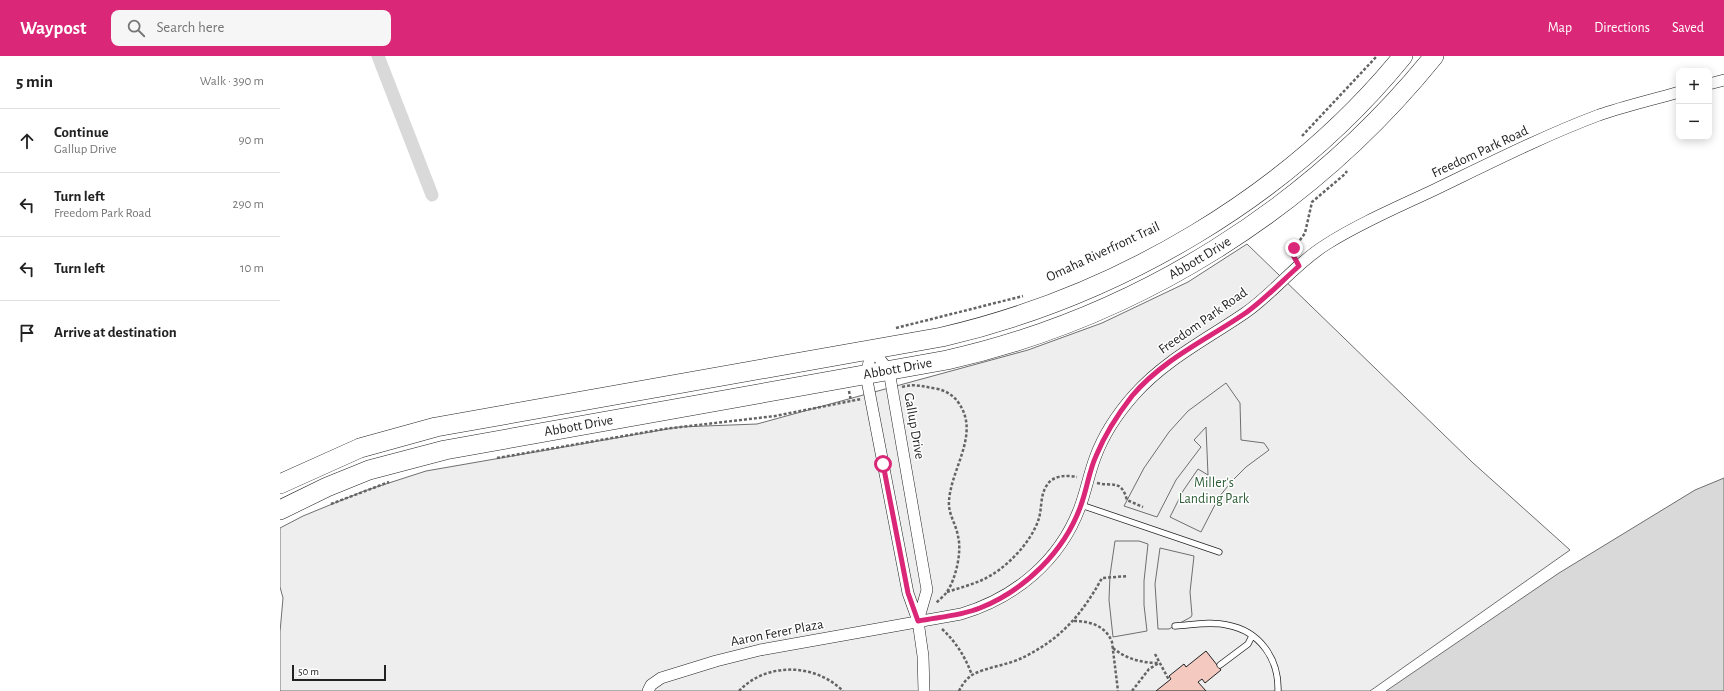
<!DOCTYPE html>
<meta charset="utf-8">
<style>
:root{--surface:#fff;--page:#f6f6f6;--text:#222;--muted:#767676;--line:#e0e0e0;--accent:#db2777}
body{margin:0;font-family:"Alegreya Sans",sans-serif;background:var(--page);color:var(--text)}
.controls{position:absolute;right:12px;top:12px;display:grid;overflow:hidden;border-radius:8px;box-shadow:0 2px 10px #0003}
.controls button{width:36px;height:36px;display:grid;place-items:center;padding:0;border:0;border-bottom:1px solid var(--line);background:var(--surface);color:var(--text);font:20px sans-serif}
.scale{position:absolute;left:12px;bottom:10px;width:94px;box-sizing:border-box;padding-left:4px;border:2px solid #222;border-top:0;font-size:11px;line-height:14px;white-space:nowrap;color:#222;-webkit-text-stroke:3px #fff;paint-order:stroke}
.stop{position:absolute;width:12px;height:12px;margin:-9px;border:3px solid #db2777;border-radius:50%;background:#fff}
.stop.end{background:#db2777;border-color:#fff;box-shadow:0 1px 4px #0008}
.list{margin:0;padding:0;list-style:none}
h2{display:flex;justify-content:space-between;align-items:center;height:52px;margin:0;padding:0 16px;font-size:17px}
h2 small{font-size:13px;font-weight:400;color:var(--muted)}
.list li{display:grid;grid-template-columns:26px 1fr auto;gap:12px;align-items:center;box-sizing:border-box;height:64px;padding:0 16px;border-top:1px solid var(--line)}
.list b{display:block;font-size:15px;white-space:nowrap}
.list p{margin:0;font-size:13px;white-space:nowrap;color:var(--muted)}
.list em{font-size:13px;font-style:normal;color:var(--muted)}
.icon{flex:none;width:22px;height:22px;fill:none;stroke:currentColor;stroke-width:2;stroke-linecap:round;stroke-linejoin:round}
.map{position:relative;flex:none;width:1444px;height:635px;overflow:hidden}
header{display:flex;align-items:center;gap:24px;box-sizing:border-box;height:56px;padding:0 20px;background:var(--accent);color:#fff}
header strong{font-size:19px}
nav{display:flex;gap:22px;margin-inline-start:auto;font-size:14px}
.search{width:280px;height:36px;background:var(--page);display:flex;align-items:center;gap:10px;box-sizing:border-box;padding:0 14px;border-radius:8px;color:var(--muted);font-size:15px}
main{display:flex}
aside{flex:1;background:var(--surface)}
.map>svg:first-child{display:block}
.green{fill:#eee;stroke:#6f6f6f}
.parking{fill:#ededed;stroke:#6f6f6f}
.water{fill:#d9d9d9;stroke:#6f6f6f}
.lines{fill:none;stroke-linecap:round;stroke-linejoin:round}
.canal{stroke:#d9d9d9;stroke-width:13}
.building{fill:#f3c9c0;stroke:#222}
.service-casing{stroke:#222;stroke-width:7}
.minor-casing{stroke:#222;stroke-width:12}
.trunk-casing{stroke:#222;stroke-width:20}
.path{stroke:#646464;stroke-width:2.5;stroke-dasharray:3 2;stroke-linecap:butt}
.service{stroke:#fff;stroke-width:5.5}
.minor{stroke:#fff;stroke-width:11}
.trunk{stroke:#fff;stroke-width:19}
.route{stroke:#db2777;stroke-width:5}
.labels{text-anchor:middle;dominant-baseline:central;stroke-width:3;stroke-linejoin:round;paint-order:stroke}
.street-label{font-size:14px;fill:#222;stroke:#fff}
.park-label{font-size:14px;fill:#2f5e38;stroke:#fff}
</style>
<header>
<strong>Waypost</strong>
<div class="search"><svg class="icon" aria-label="search" viewBox="0 0 24 24"><circle cx="10" cy="10" r="6"/><path d="M15 15l6 6"/></svg>Search here</div>
<nav><a>Map</a><a>Directions</a><a>Saved</a></nav>
</header>
<main>
<aside>
<h2>5 min<small>Walk · 390 m</small></h2>
<ul class="list">
<li><svg class="icon" aria-label="ahead" viewBox="0 0 24 24"><path d="M12 20V5M6 11l6-6 6 6"/></svg><div><b>Continue</b><p>Gallup Drive</p></div><em>90 m</em></li>
<li><svg class="icon" aria-label="left" viewBox="0 0 24 24"><path d="M17 20v-9H6M10 6l-5 5 5 5"/></svg><div><b>Turn left</b><p>Freedom Park Road</p></div><em>290 m</em></li>
<li><svg class="icon" aria-label="left" viewBox="0 0 24 24"><path d="M17 20v-9H6M10 6l-5 5 5 5"/></svg><div><b>Turn left</b></div><em>10 m</em></li>
<li><svg class="icon" aria-label="arrive" viewBox="0 0 24 24"><path d="M6 21V4h12l-3 4 3 4H6"/></svg><div><b>Arrive at destination</b></div></li>
</ul>
</aside>
<div class="map">
<svg width="1444" height="635" viewBox="0 0 1444 635">
<rect width="100%" height="100%" fill="#fff"/>
<path class="green" d="M 967,188 L 1192,406 L 1290,494 L 1090,635 L 0,635 L 0,576 L 3,542 L 0,531 L 0,472 L 23,460 L 84,435 L 146,415 L 399,371 L 477,368 L 748,294 L 822,267 L 908,226 Z"/>
<path class="parking" d="M 946,327 L 960,347 L 961,384 L 984,387 L 989,394 L 966,411 L 952,425 L 939,441 L 921,476 L 890,461 L 903,435 L 918,413 L 928,419 L 926,371 L 914,384 L 921,391 L 896,424 L 877,461 L 844,450 L 864,412 L 889,376 L 908,355 Z
M 835,485 L 859,485 L 868,488 L 864,525 L 864,549 L 867,575 L 833,581 L 829,544 L 830,519 Z
M 880,492 L 914,500 L 910,536 L 912,559 L 911,561 L 889,573 L 878,573 L 875,528 Z"/>
<path class="water" d="M 1444,422 L 1444,635 L 1106,635 L 1279,517 L 1415,434 Z"/>
<g class="lines">
<path class="canal" d="M 98,0 L 152,139"/>
</g>
<path class="building" d="M 926,595 L 941,614 L 925,627 L 922,623 L 918,626 L 926,635 L 876,635 L 891,623 L 889,620 L 904,608 L 906,611 Z"/>
<g class="lines">
<defs>
<path id="service" d="M 801,449 L 939,496
M 895,570 C 912,569 930,565 947,569 C 980,575 999,603 998,635
M 940,609 L 968,588 L 972,580"/>
<path id="minor" d="M 1429,28 L 1444,24
M 592,293 L 586,319 L 628,537 L 638,565 L 643,600 L 644,635
M 592,293 L 609,315 L 647,534 L 638,565
M 368,635 L 371,629 L 381,622 L 436,605 L 480,594 L 681,558 C 735,542 780,505 800,451 C 806,435 809,418 815,402 C 823,380 838,357 854,339 C 885,304 927,283 965,257 C 994,237 1016,207 1047,188 C 1080,167 1118,151 1154,134 C 1208,108 1263,80 1319,59 C 1345,50 1372,44 1399,36"/>
<g id="trunk">
<path d="M 0,428 L 80,392 L 156,371 L 662,281 C 838,240 1008,141 1123,0"/>
<path id="s1" d="M 0,454 L 47,431 L 89,414 L 165,394 L 667,304 C 858,261 1031,152 1154,0"/>
</g>
</defs>
<use href="#service" class="service-casing"/>
<use href="#minor" class="minor-casing"/>
<use href="#trunk" class="trunk-casing"/>
<path class="path" d="M 1022,80 L 1097,0
M 1013,201 L 1011,197 L 1025,177 L 1032,146 L 1065,118 L 1067,115
M 616,272 L 743,240
M 622,331 C 635,327 645,331 658,333 C 666,335 673,339 678,346 C 701,377 671,412 669,445 C 668,458 676,468 678,480 C 682,496 676,522 667,536 C 664,540 659,544 656,547
M 569,335 L 571,345
M 217,402 L 384,373 L 495,360 L 581,343
M 817,427 C 834,431 841,423 847,444 L 863,451
M 51,448 L 109,426
M 667,536 C 679,532 691,529 702,524 C 725,514 752,486 759,462 C 762,452 760,439 767,429 C 773,419 787,419 797,421
M 794,565 C 810,565 826,570 832,586 L 838,635
M 662,573 C 677,587 685,601 692,619
M 833,592 C 846,603 862,607 879,607
M 875,598 L 889,624
M 459,635 C 486,606 535,607 563,635
M 679,635 C 682,629 686,623 692,619 C 706,611 729,609 744,601 C 782,582 802,558 822,522 L 848,520
M 852,635 L 869,613 L 879,607"/>
<use href="#service" class="service"/>
<use href="#minor" class="minor"/>
<use href="#trunk" class="trunk"/>
</g>
<g class="lines">
<path class="route" d="M 603,408 L 628,537 L 638,565 C 659,561 680,560 700,552 C 745,534 785,495 801,449 C 807,433 809,415 816,400 C 825,378 838,358 852,340 C 883,303 928,283 967,256 C 985,243 1002,225 1019,210 L 1012,197 L 1014,192"/>
</g>
<g class="labels">
<g class="street-label">
<text transform="translate(1200 96) rotate(-25)">Freedom Park Road</text>
<text transform="translate(823 196) rotate(-25)">Omaha Riverfront Trail</text>
<text stroke="none"><textPath href="#s1" startOffset="960">Abbott Drive</textPath></text>
<text transform="translate(923 265) rotate(-35)">Freedom Park Road</text>
<text stroke="none"><textPath href="#s1" startOffset="636">Abbott Drive</textPath></text>
<text stroke="none"><textPath href="#s1" startOffset="312">Abbott Drive</textPath></text>
<text transform="translate(634 370) rotate(80)">Gallup Drive</text>
<text transform="translate(497 577) rotate(-11)">Aaron Ferer Plaza</text>
</g>
<g class="park-label">
<text x="934" y="427">Miller's<tspan x="934" dy="16">Landing Park</tspan></text>
</g>
</g>
</svg>
<div class="controls">
<button>+</button>
<button>−</button>
</div>
<div class="scale">50 m</div>
<div class="stop" style="left:603px;top:408px"></div>
<div class="stop end" style="left:1014px;top:192px"></div>
</div>
</main>
